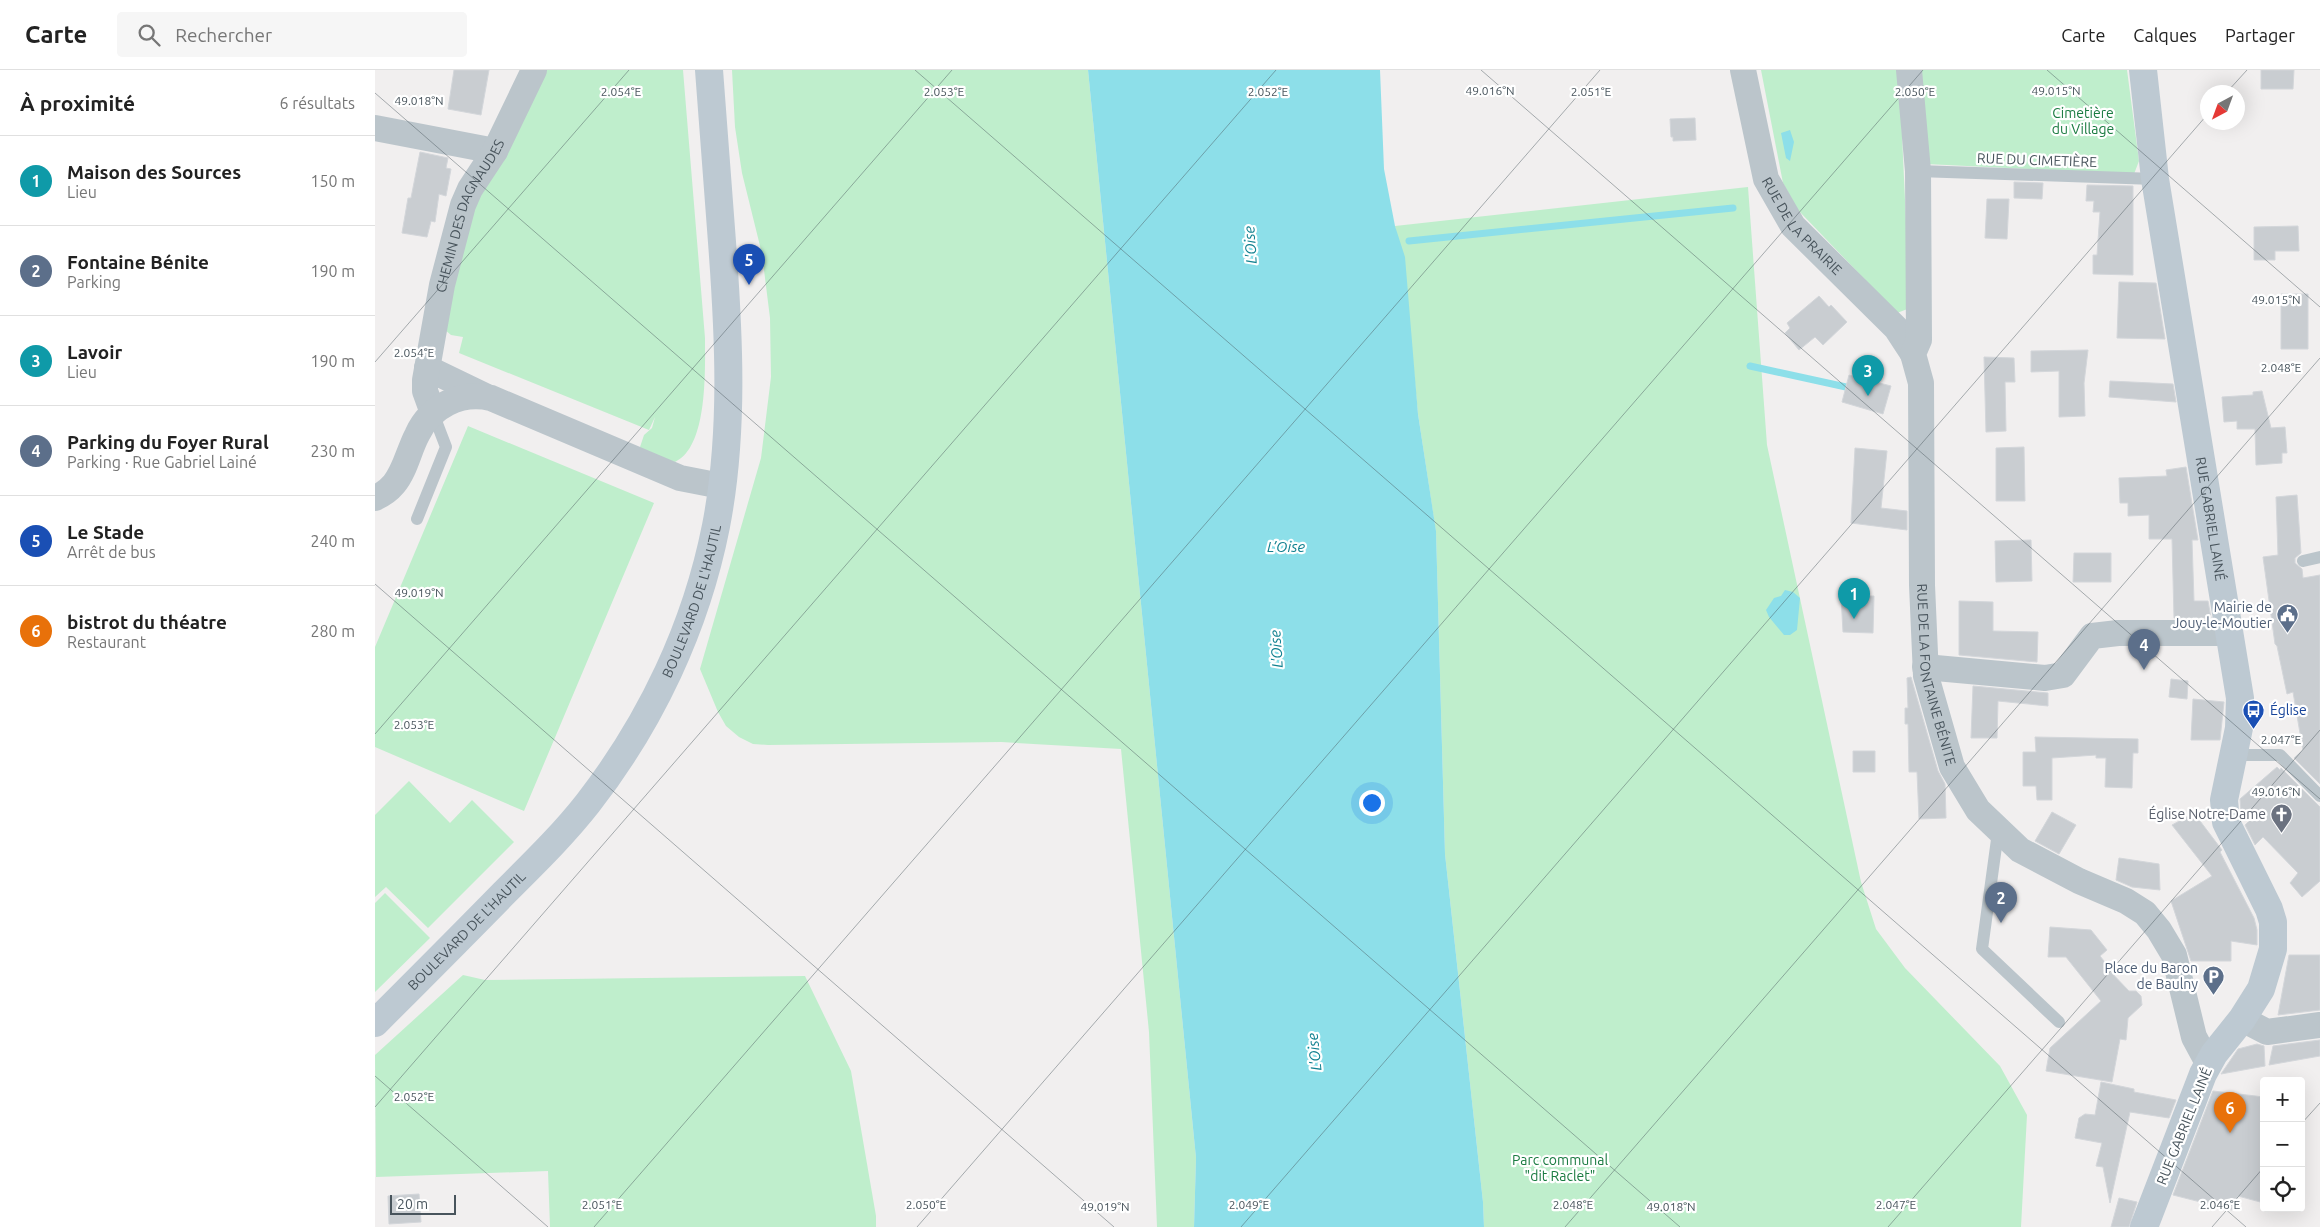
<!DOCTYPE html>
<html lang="fr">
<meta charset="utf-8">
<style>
:root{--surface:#fff;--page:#f6f6f6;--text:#222;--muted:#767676;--line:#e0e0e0;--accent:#1f83dc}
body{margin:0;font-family:Ubuntu,sans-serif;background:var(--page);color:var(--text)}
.controls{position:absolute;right:15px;bottom:15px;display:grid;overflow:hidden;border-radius:5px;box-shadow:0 5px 20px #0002}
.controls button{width:45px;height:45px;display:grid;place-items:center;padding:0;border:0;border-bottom:1px solid var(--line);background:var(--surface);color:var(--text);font:25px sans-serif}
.compass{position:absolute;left:1825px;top:15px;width:45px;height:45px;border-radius:50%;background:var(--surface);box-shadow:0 5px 20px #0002;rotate:221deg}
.scale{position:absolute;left:15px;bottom:12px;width:66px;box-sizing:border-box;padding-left:5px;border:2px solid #48545c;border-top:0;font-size:14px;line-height:18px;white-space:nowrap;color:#48545c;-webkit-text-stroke:4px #fff;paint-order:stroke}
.you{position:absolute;left:996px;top:732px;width:18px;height:18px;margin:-12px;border:4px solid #fff;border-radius:50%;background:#1a73e8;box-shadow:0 0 0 8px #1a73e833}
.badge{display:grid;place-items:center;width:32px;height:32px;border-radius:50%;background:var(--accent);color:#fff;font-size:16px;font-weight:700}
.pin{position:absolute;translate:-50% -41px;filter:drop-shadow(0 1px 2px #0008)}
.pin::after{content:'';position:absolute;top:26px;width:18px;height:15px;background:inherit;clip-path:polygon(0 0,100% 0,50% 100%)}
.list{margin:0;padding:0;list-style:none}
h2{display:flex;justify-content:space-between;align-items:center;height:65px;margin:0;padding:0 20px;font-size:21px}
h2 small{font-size:16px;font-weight:400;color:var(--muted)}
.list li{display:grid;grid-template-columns:32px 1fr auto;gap:15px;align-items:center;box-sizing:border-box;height:90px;padding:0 20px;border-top:1px solid var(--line)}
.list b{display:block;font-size:19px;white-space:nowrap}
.list p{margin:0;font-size:16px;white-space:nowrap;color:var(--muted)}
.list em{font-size:16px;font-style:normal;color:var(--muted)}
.icon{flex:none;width:28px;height:28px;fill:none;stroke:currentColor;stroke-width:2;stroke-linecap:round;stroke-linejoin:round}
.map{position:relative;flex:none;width:1945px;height:1157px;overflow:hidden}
header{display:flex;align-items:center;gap:30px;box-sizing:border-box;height:70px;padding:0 25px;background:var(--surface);border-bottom:1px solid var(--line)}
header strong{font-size:24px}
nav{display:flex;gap:28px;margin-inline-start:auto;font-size:18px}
.search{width:350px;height:45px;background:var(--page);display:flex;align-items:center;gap:12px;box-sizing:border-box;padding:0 18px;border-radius:5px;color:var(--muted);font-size:19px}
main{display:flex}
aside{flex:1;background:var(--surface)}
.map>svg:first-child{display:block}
.green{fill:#bfeecc}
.water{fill:#8ddfe9}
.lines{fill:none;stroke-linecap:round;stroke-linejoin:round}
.stream{stroke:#8ddfe9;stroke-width:7}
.building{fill:#c9cdd1;stroke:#d3d6da}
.lane{stroke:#bbc5cb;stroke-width:12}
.street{stroke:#bbc5cb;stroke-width:26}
.secondary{stroke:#bdc9d2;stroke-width:28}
.ticks{fill:none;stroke:#48545c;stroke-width:1;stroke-opacity:0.45}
.labels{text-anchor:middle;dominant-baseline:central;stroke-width:4.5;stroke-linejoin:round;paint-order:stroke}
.park-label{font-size:14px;fill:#1a7b41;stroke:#fff}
.street-label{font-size:14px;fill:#48545c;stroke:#fff}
.service-label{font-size:14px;fill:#4e5e75;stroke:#fff;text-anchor:end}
.transit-label{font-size:14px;fill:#164399;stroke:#fff;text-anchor:start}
.worship-label{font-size:14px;fill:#5b616d;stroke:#fff;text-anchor:end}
.water-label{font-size:15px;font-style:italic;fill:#118190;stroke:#fff}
.ticks-label{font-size:12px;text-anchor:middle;fill:#48545c;stroke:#fff;stroke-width:4.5;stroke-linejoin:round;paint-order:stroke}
</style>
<header>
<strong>Carte</strong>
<div class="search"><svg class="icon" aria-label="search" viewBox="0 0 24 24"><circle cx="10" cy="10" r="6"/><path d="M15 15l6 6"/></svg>Rechercher</div>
<nav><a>Carte</a><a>Calques</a><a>Partager</a></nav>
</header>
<main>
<aside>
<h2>À proximité<small>6 résultats</small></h2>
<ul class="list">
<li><span class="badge" style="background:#0f9aa8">1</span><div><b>Maison des Sources</b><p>Lieu</p></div><em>150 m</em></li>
<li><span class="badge" style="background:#5c6f8a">2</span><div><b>Fontaine Bénite</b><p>Parking</p></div><em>190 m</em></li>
<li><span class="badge" style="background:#0f9aa8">3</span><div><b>Lavoir</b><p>Lieu</p></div><em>190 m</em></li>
<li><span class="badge" style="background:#5c6f8a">4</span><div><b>Parking du Foyer Rural</b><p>Parking · Rue Gabriel Lainé</p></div><em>230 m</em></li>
<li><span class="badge" style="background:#1a4fb4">5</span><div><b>Le Stade</b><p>Arrêt de bus</p></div><em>240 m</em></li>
<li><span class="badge" style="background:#e8710a">6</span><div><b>bistrot du théatre</b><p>Restaurant</p></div><em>280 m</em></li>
</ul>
</aside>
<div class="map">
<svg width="1945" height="1157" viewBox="0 0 1945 1157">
<rect width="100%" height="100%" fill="#f1efef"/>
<path class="green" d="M 166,0 L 308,0 L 330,268 C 330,300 333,377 300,392 L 270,384 L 265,377 L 269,365 L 277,358 L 280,347 L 274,360 L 84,283 L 88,267 L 76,265 L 69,259 L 95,135 Z
M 357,0 L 713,0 L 821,1088 L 819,1157 L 782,1157 L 774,962 L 746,679 L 626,672 L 393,675 L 378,674 L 364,667 L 351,656 L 343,642 L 325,599 L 386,388 L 396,307 L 395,248 L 387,184 L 367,103 L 360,57 Z
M 1386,0 L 1524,0 L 1535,238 L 1522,243 L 1423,140 L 1408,113 Z
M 1543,0 L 1752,0 L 1764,91 L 1759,104 L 1551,94 Z
M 1373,117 L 1392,375 L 1486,812 L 1501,859 L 1530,898 L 1625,996 L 1652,1045 L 1646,1157 L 1109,1157 L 1108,1132 L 1070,784 L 1061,462 L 1043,344 L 1036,271 L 1020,156 Z
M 93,356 L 279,433 L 149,741 L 0,677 L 0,577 Z
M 34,711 L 75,753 L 97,730 L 139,772 L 53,858 L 11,817 L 0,827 L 0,745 Z
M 10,823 L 55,868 L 0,922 L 0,833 Z
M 88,905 L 110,910 L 430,906 L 476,1001 L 501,1146 L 501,1157 L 175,1157 L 173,1101 L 1,1107 L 0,985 Z"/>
<path class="water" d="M 713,0 L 1005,0 L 1009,99 L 1020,156 L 1030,187 L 1043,344 L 1061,461 L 1070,784 L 1108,1132 L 1109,1157 L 819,1157 L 821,1088 Z
M 1415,60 L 1419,72 L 1415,91 L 1411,88 L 1406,63 Z
M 1410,520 L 1418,522 L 1425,528 L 1422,560 L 1415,565 L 1409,565 L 1394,547 L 1391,540 L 1399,528 L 1406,526 Z"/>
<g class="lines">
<path class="stream" d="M 1034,171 L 1358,138
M 1375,296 L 1471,317"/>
</g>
<path class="building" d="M 79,0 L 114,0 L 106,45 L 73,39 Z
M 1886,0 L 1919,0 L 1918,19 L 1886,19 Z
M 1320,48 L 1321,70 L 1298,71 L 1298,67 L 1296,67 L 1295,49 Z
M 45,82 L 73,88 L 71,98 L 76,99 L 71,126 L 64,124 L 60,152 L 56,151 L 52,167 L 27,163 L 33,128 L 36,128 Z
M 1639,112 L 1668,113 L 1667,129 L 1639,128 Z
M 1712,115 L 1758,116 L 1758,205 L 1718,204 L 1718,185 L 1722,185 L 1725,142 L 1718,142 L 1719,131 L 1711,131 Z
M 1612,129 L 1634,129 L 1632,169 L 1610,168 Z
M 1923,156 L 1924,181 L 1900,181 L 1900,190 L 1879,190 L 1879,157 Z
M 1744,212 L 1781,213 L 1790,269 L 1742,268 Z
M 1906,224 L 1933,224 L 1933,279 L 1906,279 Z
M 1444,226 L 1454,237 L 1456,235 L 1472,252 L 1448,275 L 1440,267 L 1424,280 L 1410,263 L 1415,258 L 1412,253 Z
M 1713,280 L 1709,313 L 1710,346 L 1684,347 L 1684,301 L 1656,302 L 1656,281 Z
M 1609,287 L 1639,288 L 1640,312 L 1630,312 L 1631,361 L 1611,362 Z
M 1474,305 L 1516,316 L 1508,344 L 1467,332 Z
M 1735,311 L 1798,314 L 1801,332 L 1734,327 Z
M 1887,321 L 1896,358 L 1910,357 L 1912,383 L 1907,383 L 1907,393 L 1881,395 L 1880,359 L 1862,359 L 1862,351 L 1849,352 L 1847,327 L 1878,325 L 1878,322 Z
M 1649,377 L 1650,431 L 1621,431 L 1621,378 Z
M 1480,378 L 1512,381 L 1506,438 L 1532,441 L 1532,460 L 1476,453 Z
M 1811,397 L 1823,470 L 1817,470 L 1819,531 L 1833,531 L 1836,548 L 1799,548 L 1797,469 L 1774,469 L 1774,445 L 1753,446 L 1753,433 L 1745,433 L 1744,408 L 1792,406 L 1791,400 Z
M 1922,425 L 1926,483 L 1920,488 L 1920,493 L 1927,499 L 1928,508 L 1945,505 L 1945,714 L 1919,688 L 1928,680 L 1926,669 L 1918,622 L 1912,624 L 1902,576 L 1900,574 L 1888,487 L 1903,485 L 1901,427 Z
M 1656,470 L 1657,511 L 1621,512 L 1620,471 Z
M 1699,483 L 1736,483 L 1736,512 L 1698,512 Z
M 1466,526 L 1499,526 L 1498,563 L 1468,562 Z
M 1584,531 L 1618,532 L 1618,561 L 1663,562 L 1662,592 L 1584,585 Z
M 1536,607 L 1563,701 L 1570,714 L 1571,748 L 1544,749 L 1542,702 L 1534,702 L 1533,654 L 1530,654 L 1530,638 L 1533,638 L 1532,608 Z
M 1796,609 L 1813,611 L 1812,629 L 1794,627 Z
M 1598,616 L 1673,623 L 1673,636 L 1623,631 L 1622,668 L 1596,668 Z
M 1818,629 L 1849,632 L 1845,670 L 1816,670 Z
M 1660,667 L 1763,669 L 1763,683 L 1758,683 L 1757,718 L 1730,717 L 1731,688 L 1721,688 L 1721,685 L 1677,688 L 1677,730 L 1662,730 L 1661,716 L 1648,716 L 1648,682 L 1661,682 Z
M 1478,681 L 1500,681 L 1500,702 L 1478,702 Z
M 1902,697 L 1905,700 L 1906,698 L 1945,737 L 1945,811 L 1927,827 L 1915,813 L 1923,803 L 1888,767 L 1880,775 L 1870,755 L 1874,751 L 1866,741 L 1865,729 Z
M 1677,742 L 1701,755 L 1684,784 L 1660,771 Z
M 1819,743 L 1847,780 L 1845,782 L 1879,848 L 1882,860 L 1882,875 L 1856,871 L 1856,891 L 1816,891 L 1796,831 L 1837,806 L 1797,755 Z
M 1744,788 L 1784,794 L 1785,820 L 1757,817 L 1741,810 Z
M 1675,857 L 1716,860 L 1732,880 L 1725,886 L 1733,896 L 1731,897 L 1754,921 L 1761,921 L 1766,926 L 1767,935 L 1753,948 L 1751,970 L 1745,969 L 1737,1012 L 1671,1001 L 1675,978 L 1726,931 L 1691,887 L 1673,887 Z
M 1914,885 L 1945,885 L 1945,940 L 1903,945 Z
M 1945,970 L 1945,986 L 1894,995 L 1898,976 Z
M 1882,974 L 1889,976 L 1890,996 L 1846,1004 L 1863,979 Z
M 1726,1012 L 1759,1019 L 1759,1022 L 1801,1030 L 1794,1048 L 1755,1042 L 1735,1133 L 1728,1097 L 1721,1096 L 1727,1073 L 1700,1068 L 1704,1048 L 1710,1044 L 1720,1045 Z
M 1838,1021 L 1889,1027 L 1889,1133 L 1863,1126 L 1857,1140 L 1798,1125 Z
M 44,1124 L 46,1152 L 14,1154 L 13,1126 Z
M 1744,1128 L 1762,1132 L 1754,1157 L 1736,1157 Z"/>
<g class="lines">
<path class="lane" d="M 1543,101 L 1780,109
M 42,449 L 71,377 L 58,343
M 1928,491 L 1945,487
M 1859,685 L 1905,685 L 1945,726
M 1623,762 L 1607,879 L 1684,952"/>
<g class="street">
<path id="s1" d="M 1368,0 L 1391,109 L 1418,156 L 1521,258 L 1538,284"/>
<path id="s2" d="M 1534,0 L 1543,101 L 1544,270 L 1538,284 L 1546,313 L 1547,515 L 1551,606 L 1577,697 L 1603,740 L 1645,780 L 1704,811 L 1751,831 L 1770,843 L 1784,860 L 1799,885 L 1819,967 L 1833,993"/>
<path d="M 0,58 L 120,81"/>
<path d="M 52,298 L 110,326"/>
<path id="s3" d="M 58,343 L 50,321 L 50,310 L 67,215 L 88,135 L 95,119 L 120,81 L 159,0"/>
<path d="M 0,428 C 7,425 14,420 19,414 C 30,401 34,380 42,365 C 55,336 86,321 116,328 L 305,408 L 346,416"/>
<path d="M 1550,597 L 1670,608 L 1688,605 L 1717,566 L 1743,563 L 1855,563"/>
<path d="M 1867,949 L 1892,962 L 1945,955"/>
</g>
<g class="secondary">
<path id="s4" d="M 1768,0 L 1780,109 L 1865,628 L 1864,658 L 1849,730 L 1851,752 L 1894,839 L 1898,852 L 1898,879 L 1886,919 L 1867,949 L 1839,984 L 1828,1004 L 1769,1157"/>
<path id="s5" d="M 0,953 C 43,910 86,867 129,823 C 158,794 188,765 213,733 C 276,652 321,557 341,456 C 359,363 354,266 347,172 C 343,115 338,57 334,0"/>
</g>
</g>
<path class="ticks" d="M 540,0 L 1871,1157M 1106,0 L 1945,729M 1672,0 L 1945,237M 1852,22 L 1872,0M 0,23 L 1305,1157M 0,292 L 254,0M 0,514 L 739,1157M 0,664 L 577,0M 0,1006 L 173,1157M 0,1037 L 901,0M 1926,1054 L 1945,1033M 219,1157 L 1225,0M 542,1157 L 1548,0M 866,1157 L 1832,45M 1190,1157 L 1945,288M 1513,1157 L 1945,660M 1837,1157 L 1889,1097"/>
<defs>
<symbol id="civic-pin" viewBox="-11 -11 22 30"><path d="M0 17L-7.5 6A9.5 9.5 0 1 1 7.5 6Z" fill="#5c6f8a" stroke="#fff"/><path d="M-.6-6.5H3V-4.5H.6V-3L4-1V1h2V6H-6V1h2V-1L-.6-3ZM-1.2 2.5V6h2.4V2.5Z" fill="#fff"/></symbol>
<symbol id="bus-pin" viewBox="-11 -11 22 30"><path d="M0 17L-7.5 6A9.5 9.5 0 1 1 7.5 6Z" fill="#1a4fb4" stroke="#fff"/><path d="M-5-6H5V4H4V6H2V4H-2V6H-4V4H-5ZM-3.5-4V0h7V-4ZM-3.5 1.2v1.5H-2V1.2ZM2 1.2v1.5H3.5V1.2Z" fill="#fff"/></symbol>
<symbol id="church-pin" viewBox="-11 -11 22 30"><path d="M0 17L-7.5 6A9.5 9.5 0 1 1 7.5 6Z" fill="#6b7280" stroke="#fff"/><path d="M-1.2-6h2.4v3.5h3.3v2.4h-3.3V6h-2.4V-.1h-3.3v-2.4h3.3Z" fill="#fff"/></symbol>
<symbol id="parking-pin" viewBox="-11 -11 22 30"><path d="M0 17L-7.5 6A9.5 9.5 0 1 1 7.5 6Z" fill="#5c6f8a" stroke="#fff"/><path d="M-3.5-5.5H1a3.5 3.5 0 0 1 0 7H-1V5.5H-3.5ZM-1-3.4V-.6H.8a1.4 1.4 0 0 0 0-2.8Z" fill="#fff"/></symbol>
</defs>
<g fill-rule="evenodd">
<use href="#civic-pin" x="1900" y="532" width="25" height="34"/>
<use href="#bus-pin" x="1866" y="628" width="25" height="34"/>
<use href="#church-pin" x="1894" y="732" width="25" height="34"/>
<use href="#parking-pin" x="1826" y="894" width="25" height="34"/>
</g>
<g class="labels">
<g class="park-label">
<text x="1708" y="43">Cimetière<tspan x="1708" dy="16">du Village</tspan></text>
<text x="1185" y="1090">Parc communal<tspan x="1185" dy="16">"dit Raclet"</tspan></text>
</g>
<g class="street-label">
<text transform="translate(1662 90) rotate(2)">RUE DU CIMETIÈRE</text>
<text stroke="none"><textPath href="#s3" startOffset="206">CHEMIN DES DAGNAUDES</textPath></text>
<text stroke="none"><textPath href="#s1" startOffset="171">RUE DE LA PRAIRIE</textPath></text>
<text stroke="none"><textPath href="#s4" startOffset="454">RUE GABRIEL LAINÉ</textPath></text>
<text stroke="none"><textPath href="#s5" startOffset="535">BOULEVARD DE L'HAUTIL</textPath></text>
<text stroke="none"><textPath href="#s2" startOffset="609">RUE DE LA FONTAINE BÉNITE</textPath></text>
<text stroke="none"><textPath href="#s5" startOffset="130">BOULEVARD DE L'HAUTIL</textPath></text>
<text transform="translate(1809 1056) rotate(-68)">RUE GABRIEL LAINÉ</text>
</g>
<g class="service-label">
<text x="1897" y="537">Mairie de<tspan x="1897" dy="16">Jouy-le-Moutier</tspan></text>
<text x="1823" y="898">Place du Baron<tspan x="1823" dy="16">de Baulny</tspan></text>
</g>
<g class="transit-label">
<text x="1895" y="640">Église</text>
</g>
<g class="worship-label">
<text x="1891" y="744">Église Notre-Dame</text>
</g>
<g class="water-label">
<text transform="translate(875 175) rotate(-94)">L'Oise</text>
<text x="911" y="476">L’Oise</text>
<text transform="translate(901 579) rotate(-94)">L'Oise</text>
<text transform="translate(939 982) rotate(-96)">L'Oise</text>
</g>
</g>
<g class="ticks-label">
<text x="1115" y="25">49.016°N</text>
<text x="1681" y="25">49.015°N</text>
<text x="246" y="26">2.054°E</text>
<text x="569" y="26">2.053°E</text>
<text x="893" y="26">2.052°E</text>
<text x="1216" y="26">2.051°E</text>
<text x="1540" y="26">2.050°E</text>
<text x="44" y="35">49.018°N</text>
<text x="1901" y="234">49.015°N</text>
<text x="39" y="287">2.054°E</text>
<text x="1906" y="302">2.048°E</text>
<text x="44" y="527">49.019°N</text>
<text x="39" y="659">2.053°E</text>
<text x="1906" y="674">2.047°E</text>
<text x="1901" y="726">49.016°N</text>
<text x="39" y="1031">2.052°E</text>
<text x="227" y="1139">2.051°E</text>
<text x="551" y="1139">2.050°E</text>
<text x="874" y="1139">2.049°E</text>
<text x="1198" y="1139">2.048°E</text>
<text x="1521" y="1139">2.047°E</text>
<text x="1845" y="1139">2.046°E</text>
<text x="730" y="1141">49.019°N</text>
<text x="1296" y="1141">49.018°N</text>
</g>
</svg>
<div class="controls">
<button>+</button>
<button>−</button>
<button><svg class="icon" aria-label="locate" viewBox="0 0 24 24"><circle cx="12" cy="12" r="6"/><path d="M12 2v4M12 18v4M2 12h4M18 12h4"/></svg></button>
</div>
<svg class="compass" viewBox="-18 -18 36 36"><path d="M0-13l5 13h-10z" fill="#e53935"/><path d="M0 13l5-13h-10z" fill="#767676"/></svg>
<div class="scale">20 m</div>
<div class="you"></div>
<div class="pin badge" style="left:1479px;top:549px;background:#0f9aa8">1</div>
<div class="pin badge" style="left:1626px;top:853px;background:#5c6f8a">2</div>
<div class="pin badge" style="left:1493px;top:326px;background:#0f9aa8">3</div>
<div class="pin badge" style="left:1769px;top:600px;background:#5c6f8a">4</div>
<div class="pin badge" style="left:374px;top:215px;background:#1a4fb4">5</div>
<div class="pin badge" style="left:1855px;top:1063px;background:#e8710a">6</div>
</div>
</main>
